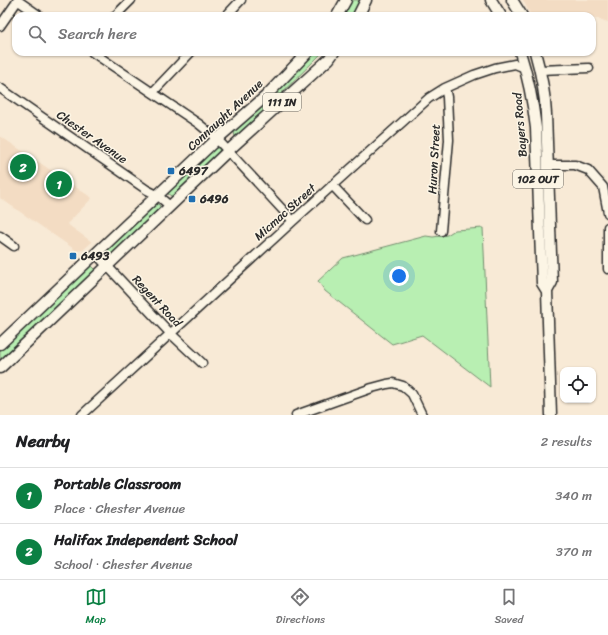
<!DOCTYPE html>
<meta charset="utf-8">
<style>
:root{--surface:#fff;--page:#f6f6f6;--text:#202124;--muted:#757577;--line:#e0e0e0;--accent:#0b8043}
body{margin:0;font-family:Sriracha,sans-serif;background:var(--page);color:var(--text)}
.controls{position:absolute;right:12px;bottom:12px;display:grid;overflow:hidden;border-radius:8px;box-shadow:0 1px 3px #0004}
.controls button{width:36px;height:36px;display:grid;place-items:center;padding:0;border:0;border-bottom:1px solid var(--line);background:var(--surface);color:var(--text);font:20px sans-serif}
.you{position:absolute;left:399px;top:276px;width:14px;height:14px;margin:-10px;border:3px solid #fff;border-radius:50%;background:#1a73e8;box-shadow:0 0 0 6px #1a73e833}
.badge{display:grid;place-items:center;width:26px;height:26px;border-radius:50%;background:var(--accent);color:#fff;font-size:13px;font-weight:700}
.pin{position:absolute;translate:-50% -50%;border:2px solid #fff;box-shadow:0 1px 4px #0006}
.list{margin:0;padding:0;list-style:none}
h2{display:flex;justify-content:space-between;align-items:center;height:52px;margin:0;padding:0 16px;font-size:17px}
h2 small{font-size:13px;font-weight:400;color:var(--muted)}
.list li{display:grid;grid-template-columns:26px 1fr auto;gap:12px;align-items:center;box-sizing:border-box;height:56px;padding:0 16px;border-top:1px solid var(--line)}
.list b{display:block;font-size:15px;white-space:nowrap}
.list p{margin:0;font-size:13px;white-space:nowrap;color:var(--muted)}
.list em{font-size:13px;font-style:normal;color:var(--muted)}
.icon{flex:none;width:22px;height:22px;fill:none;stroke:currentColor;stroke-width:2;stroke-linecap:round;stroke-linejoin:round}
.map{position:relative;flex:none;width:608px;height:415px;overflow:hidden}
.search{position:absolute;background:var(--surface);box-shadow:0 1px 3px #0004;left:12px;right:12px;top:12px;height:44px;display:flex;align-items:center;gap:10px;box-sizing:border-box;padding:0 14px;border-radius:12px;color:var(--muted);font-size:15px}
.sheet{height:164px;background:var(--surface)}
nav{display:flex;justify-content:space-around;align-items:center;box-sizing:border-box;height:56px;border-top:1px solid var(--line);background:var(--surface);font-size:11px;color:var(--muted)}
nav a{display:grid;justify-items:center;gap:2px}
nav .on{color:var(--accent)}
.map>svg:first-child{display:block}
.built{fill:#f3dcc3}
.green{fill:#b8efb2;stroke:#728d6e}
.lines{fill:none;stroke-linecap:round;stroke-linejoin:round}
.minor-casing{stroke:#2b2b2b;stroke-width:11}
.major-casing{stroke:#2b2b2b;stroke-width:13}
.minor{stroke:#fcf5e5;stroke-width:8}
.major{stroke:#fcf5e5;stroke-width:10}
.poi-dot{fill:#1f6fb2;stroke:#fcf5e5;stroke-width:1.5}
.labels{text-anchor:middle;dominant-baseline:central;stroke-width:3;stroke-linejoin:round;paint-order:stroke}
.shield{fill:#fcf5e5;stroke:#6a6863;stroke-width:1}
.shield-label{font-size:11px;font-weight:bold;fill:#2b2b2b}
.street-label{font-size:12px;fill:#2b2b2b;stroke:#fcf5e5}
.poi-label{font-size:12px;font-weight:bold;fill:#2b2b2b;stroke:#fcf5e5;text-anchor:start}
</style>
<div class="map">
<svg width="608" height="415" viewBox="0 0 608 415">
<rect width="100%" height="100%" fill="#f8ead6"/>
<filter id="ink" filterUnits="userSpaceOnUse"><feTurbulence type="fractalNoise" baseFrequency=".025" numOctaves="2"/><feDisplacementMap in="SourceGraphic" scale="8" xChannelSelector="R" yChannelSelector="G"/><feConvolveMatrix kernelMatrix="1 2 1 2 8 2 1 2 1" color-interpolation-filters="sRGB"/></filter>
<g filter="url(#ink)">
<path class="built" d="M 523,0 L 608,0 L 608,22 L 581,13 L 570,16 L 531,16 Z
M 0,136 L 92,198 L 67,224 L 92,242 L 83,250 L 77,251 L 0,198 Z"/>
<path class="green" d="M 352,0 L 360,0 L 359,5 L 351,16 L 342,16 Z
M 315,52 L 323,52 L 238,136 L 235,137 L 234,132 Z
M 216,148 L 219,148 L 220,153 L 173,197 L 168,194 L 168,191 Z
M 157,203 L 160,206 L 159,209 L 111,255 L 107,254 L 106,253 L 106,249 L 154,204 Z
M 483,228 L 490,387 L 422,335 L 392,344 L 325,291 L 318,281 L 343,258 L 426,236 L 433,237 L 447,235 L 455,230 Z
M 90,264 L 95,269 L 94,272 L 0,360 L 0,350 Z"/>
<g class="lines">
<defs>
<path id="minor" d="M 17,0 L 40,16
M 115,16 L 131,0
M 226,16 L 241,0
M 0,26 L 18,0
M 92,52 L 199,124 L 217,139 L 293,221
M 540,70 L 589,68
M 0,88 L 147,190 L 157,195 L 170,206
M 153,92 L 191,52
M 547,165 L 575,165 L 588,170 L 603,187 L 608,213
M 332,185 L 365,220
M 608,227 L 608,269
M 441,231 L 449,140 L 447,97 L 445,88
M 0,236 L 14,246
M 96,254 L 170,333 L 202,363
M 82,415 L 293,221 L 429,98 L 445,88 L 474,75 L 495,68 L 515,64 L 525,68
M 296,415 L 372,388 L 387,384 L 393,383 L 403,386 L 412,394 L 422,415"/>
<path id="major" d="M 491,0 L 501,16
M 512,0 L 522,16
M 337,16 L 346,0
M 358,16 L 366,0
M 520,52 C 528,77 533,102 536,128 L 542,283 L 547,291
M 535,52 C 541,73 545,93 546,114 L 552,282 L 547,291 L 551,415
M 0,344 L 217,139 L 265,97 L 308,52
M 0,368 L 228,151 L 329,59 L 334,52"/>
</defs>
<use href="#minor" class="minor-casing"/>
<use href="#major" class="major-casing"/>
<use href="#minor" class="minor"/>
<use href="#major" class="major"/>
</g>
</g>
<g class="poi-dot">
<rect x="167" y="167" width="8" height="8" rx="2"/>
<rect x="188" y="195" width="8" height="8" rx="2"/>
<rect x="69" y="252" width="8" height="8" rx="2"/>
</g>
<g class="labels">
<g class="shield">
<rect x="263" y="93" width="38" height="18" rx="3"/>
<rect x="513" y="170" width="50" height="18" rx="3"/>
</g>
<g class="shield-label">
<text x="282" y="102">111 IN</text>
<text x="538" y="179">102 OUT</text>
</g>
<g class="street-label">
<text transform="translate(225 115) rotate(-43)">Connaught Avenue</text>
<text transform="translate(520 125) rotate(-95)">Bayers Road</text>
<text transform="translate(92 137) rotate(35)">Chester Avenue</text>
<text transform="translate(434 159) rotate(-87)">Huron Street</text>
<text transform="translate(285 212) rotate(-42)">Micmac Street</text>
<text transform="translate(157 301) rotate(47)">Regent Road</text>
</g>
<g class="poi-label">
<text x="179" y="171">6497</text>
<text x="200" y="199">6496</text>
<text x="81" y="256">6493</text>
</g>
</g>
</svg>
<div class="controls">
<button><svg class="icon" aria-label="locate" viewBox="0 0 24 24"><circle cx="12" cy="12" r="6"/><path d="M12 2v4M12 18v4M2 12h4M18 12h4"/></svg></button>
</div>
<div class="you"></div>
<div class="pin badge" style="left:59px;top:184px">1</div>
<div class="pin badge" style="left:23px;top:167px">2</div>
<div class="search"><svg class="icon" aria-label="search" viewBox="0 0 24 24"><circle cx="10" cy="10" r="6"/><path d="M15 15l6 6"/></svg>Search here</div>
</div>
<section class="sheet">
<h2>Nearby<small>2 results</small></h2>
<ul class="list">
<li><span class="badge">1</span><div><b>Portable Classroom</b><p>Place · Chester Avenue</p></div><em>340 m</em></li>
<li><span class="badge">2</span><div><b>Halifax Independent School</b><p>School · Chester Avenue</p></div><em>370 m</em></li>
</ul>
</section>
<nav>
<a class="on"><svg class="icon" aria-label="map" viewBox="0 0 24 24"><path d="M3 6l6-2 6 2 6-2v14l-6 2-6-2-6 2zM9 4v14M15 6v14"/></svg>Map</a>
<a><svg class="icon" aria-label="directions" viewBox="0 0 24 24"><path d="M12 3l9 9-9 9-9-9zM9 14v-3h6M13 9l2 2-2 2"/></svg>Directions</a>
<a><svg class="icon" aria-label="saved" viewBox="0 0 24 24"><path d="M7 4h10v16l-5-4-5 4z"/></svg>Saved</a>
</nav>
